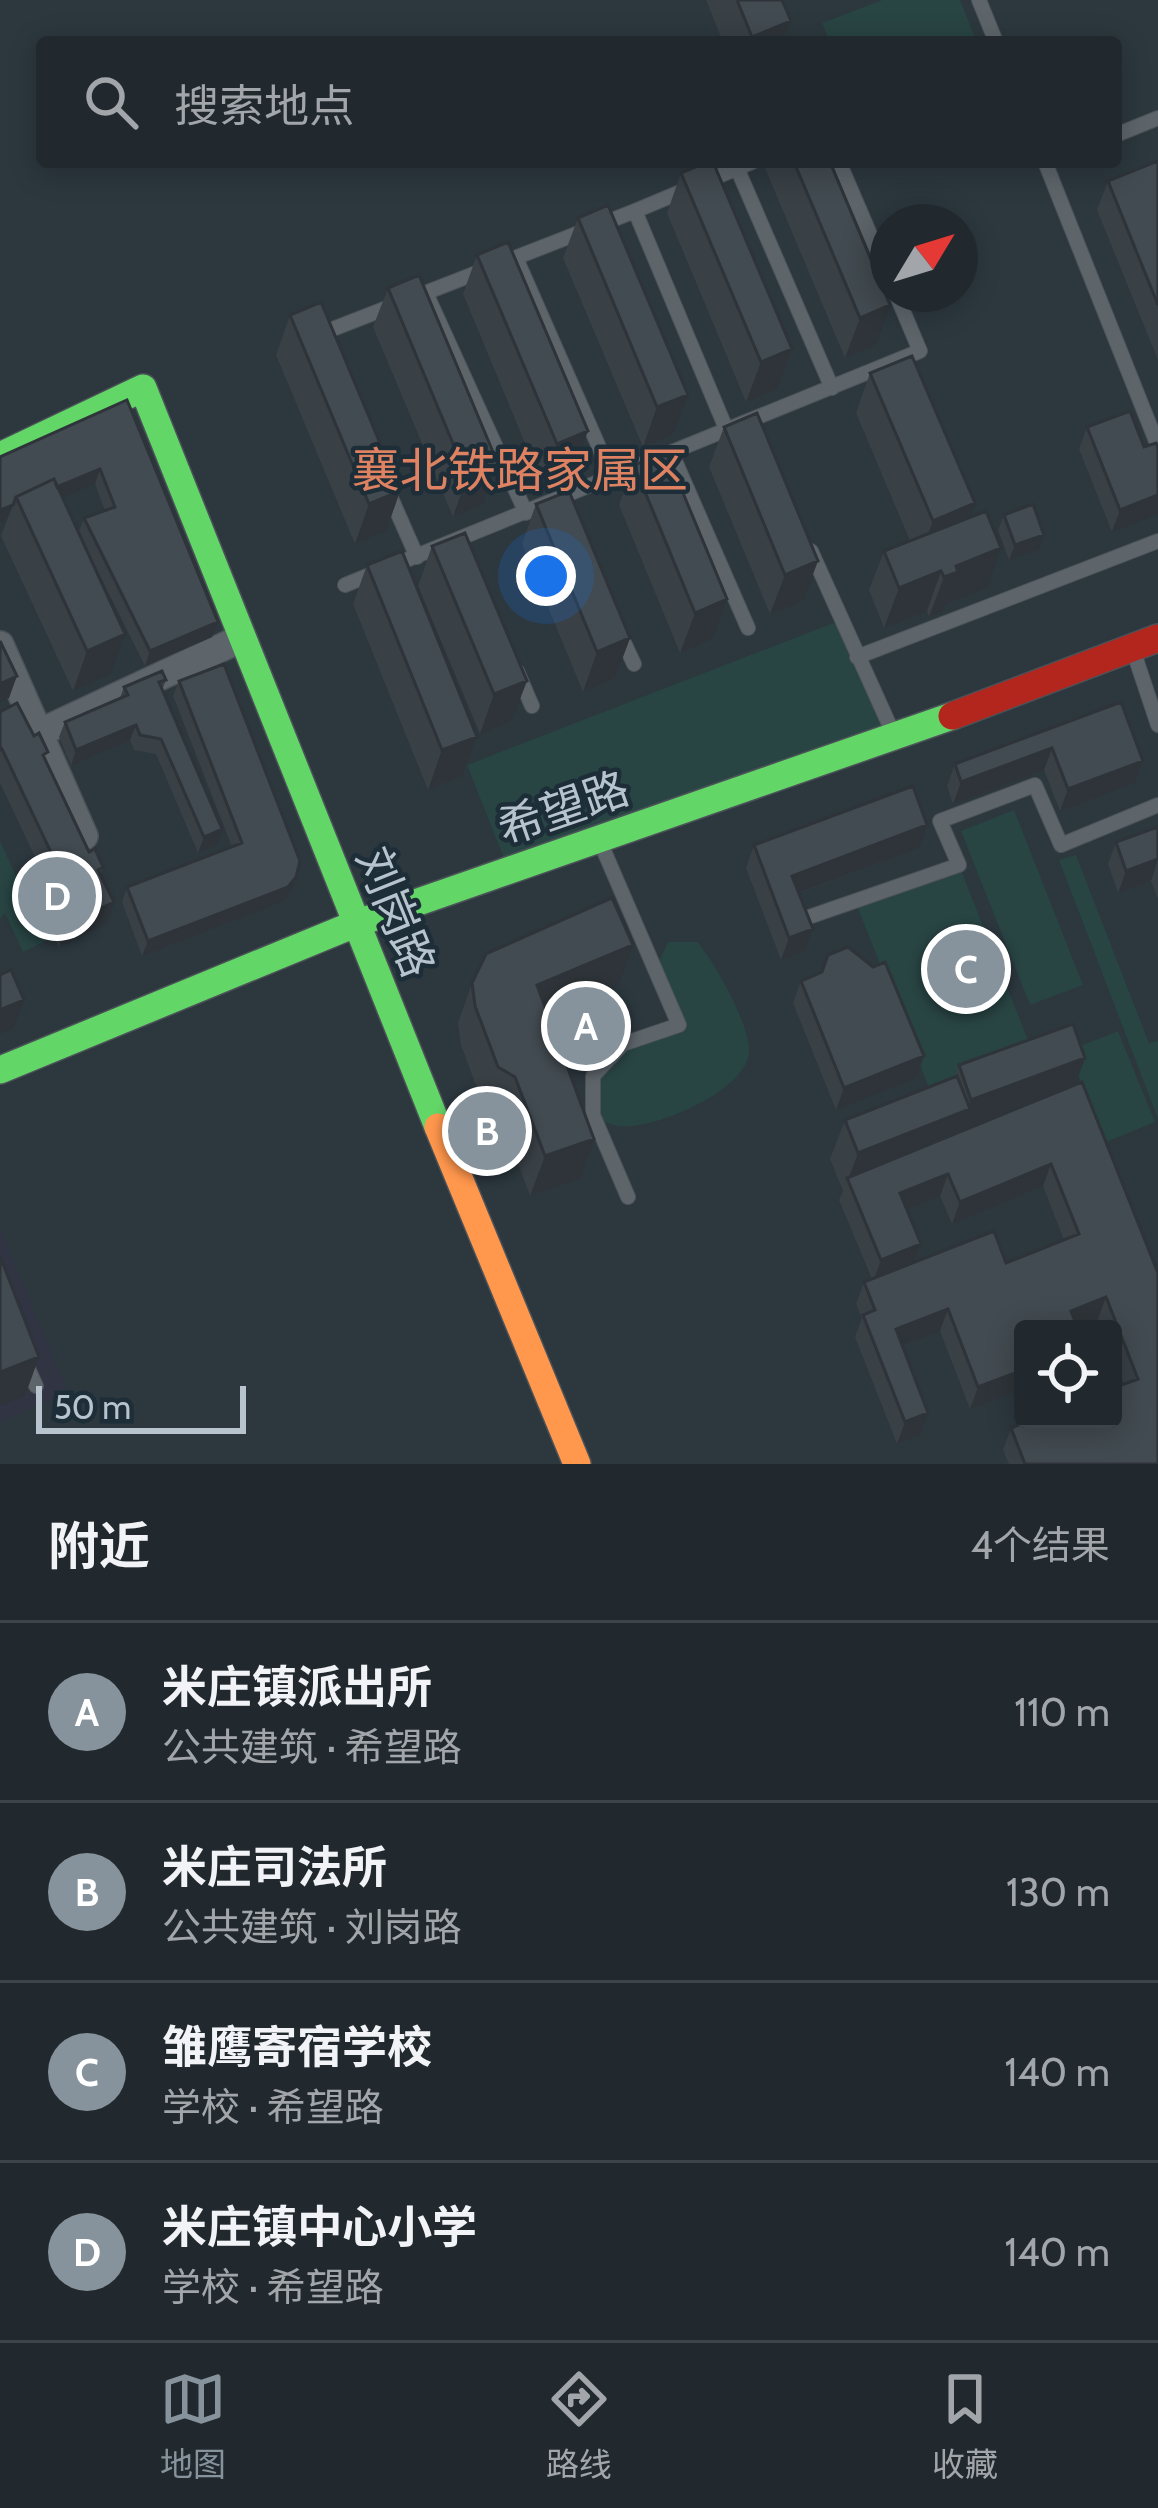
<!DOCTYPE html>
<html lang="zh">
<meta charset="utf-8">
<style>
:root{--surface:#21292e;--page:#2d353a;--text:#f1f3f6;--muted:#a2a6aa;--line:#3e454a;--accent:#86939c}
body{margin:0;font-family:Cabin,"Noto Sans SC",sans-serif;background:var(--page);color:var(--text)}
.controls{position:absolute;right:36px;bottom:36px;display:grid;overflow:hidden;border-radius:12px;box-shadow:0 6px 30px #0003}
.controls button{width:108px;height:108px;display:grid;place-items:center;padding:0;border:0;border-bottom:3px solid var(--line);background:var(--surface);color:var(--text);font:60px sans-serif}
.compass{position:absolute;left:870px;top:204px;width:108px;height:108px;border-radius:50%;background:var(--surface);box-shadow:0 6px 30px #0003;rotate:52deg}
.scale{position:absolute;left:36px;bottom:30px;width:210px;box-sizing:border-box;padding-left:12px;border:6px solid #b7c4ce;border-top:0;font-size:33px;line-height:42px;white-space:nowrap;color:#b7c4ce;-webkit-text-stroke:9px #1e2e39;paint-order:stroke}
.you{position:absolute;left:546px;top:576px;width:42px;height:42px;margin:-30px;border:9px solid #fff;border-radius:50%;background:#1a73e8;box-shadow:0 0 0 18px #1a73e833}
.badge{display:grid;place-items:center;width:78px;height:78px;border-radius:50%;background:var(--accent);color:#fff;font-size:39px;font-weight:700}
.pin{position:absolute;translate:-50% -50%;border:6px solid #fff;box-shadow:0 3px 12px #0006}
.list{margin:0;padding:0;list-style:none}
h2{display:flex;justify-content:space-between;align-items:center;height:156px;margin:0;padding:0 48px;font-size:51px}
h2 small{font-size:39px;font-weight:400;color:var(--muted)}
.list li{display:grid;grid-template-columns:78px 1fr auto;gap:36px;align-items:center;box-sizing:border-box;height:180px;padding:0 48px;border-top:3px solid var(--line)}
.list b{display:block;font-size:45px;white-space:nowrap}
.list p{margin:0;font-size:39px;white-space:nowrap;color:var(--muted)}
.list em{font-size:39px;font-style:normal;color:var(--muted)}
.icon{flex:none;width:66px;height:66px;fill:none;stroke:currentColor;stroke-width:2;stroke-linecap:round;stroke-linejoin:round}
.map{position:relative;flex:none;width:1158px;height:1464px;overflow:hidden}
.search{position:absolute;background:var(--surface);box-shadow:0 6px 30px #0003;left:36px;right:36px;top:36px;height:132px;display:flex;align-items:center;gap:30px;box-sizing:border-box;padding:0 42px;border-radius:12px;color:var(--muted);font-size:45px}
.sheet{height:876px;background:var(--surface)}
nav{display:flex;justify-content:space-around;align-items:center;box-sizing:border-box;height:168px;border-top:3px solid var(--line);background:var(--surface);font-size:33px;color:var(--muted)}
nav a{display:grid;justify-items:center;gap:6px}
nav .on{color:var(--accent)}
.map>svg:first-child{display:block}
.medical{fill:#313443}
.green{fill:#284443}
.lines{fill:none;stroke-linecap:round;stroke-linejoin:round}
.lane-casing{stroke:#4b5258;stroke-width:16}
.street-casing{stroke:#4b5258;stroke-width:30}
.fast-casing{stroke:#4b5258;stroke-width:30}
.slow-casing{stroke:#4b5258;stroke-width:30}
.jam-casing{stroke:#4b5258;stroke-width:30}
.lane{stroke:#5d656b;stroke-width:14}
.street{stroke:#5d656b;stroke-width:27}
.fast{stroke:#63d668;stroke-width:27}
.slow{stroke:#ff974d;stroke-width:27}
.jam{stroke:#b3261e;stroke-width:27}
.wall{fill:#394046;fill-rule:evenodd}
.shaded-wall{fill:#2e3439}
.building{fill:#424b51;stroke:#2e3439;stroke-width:3}
.labels{text-anchor:middle;dominant-baseline:central;stroke-width:9;stroke-linejoin:round;paint-order:stroke}
.street-label{font-size:45px;fill:#b7c4ce;stroke:#1e2e39}
.neighbourhood-label{font-size:48px;fill:#de8262;stroke:#1e2e39}
</style>
<div class="map">
<svg width="1158" height="1464" viewBox="0 0 1158 1464">
<rect width="100%" height="100%" fill="#2c373e"/>
<path class="medical" d="M 0,1227 L 68,1393 L 0,1422 Z"/>
<path class="green" d="M 882,0 L 960,0 L 976,40 L 830,42 L 822,23 Z
M 841,620 L 895,738 L 509,871 L 467,765 Z
M 1014,810 L 1083,985 L 1030,1005 L 961,831 Z
M 0,841 L 46,941 L 23,952 L 5,913 L 0,919 Z
M 1076,855 L 1149,1043 L 1158,1041 L 1158,1119 L 1059,860 Z
M 959,865 L 1037,1063 L 935,1103 L 855,901 Z
M 668,942 L 698,942 C 715,964 750,1023 749,1052 C 747,1091 653,1131 618,1126 C 610,1125 600,1119 593,1115 L 593,1076 L 610,1055 L 678,1024 L 655,970 Z
M 1118,1031 L 1155,1122 L 1106,1142 L 1068,1051 Z"/>
<g class="lines">
<defs>
<path id="lane" d="M 979,0 L 996,42
M 1116,135 L 1158,118
M 839,162 L 888,276
M 1045,162 L 1158,446
M 737,168 L 832,388
M 516,258 L 613,479
M 426,293 L 526,513
M 322,338 L 320,334 L 635,211
M 727,431 L 635,211 L 752,162
M 672,454 L 748,628
M 388,491 L 417,557
M 811,551 L 893,733
M 345,585 L 920,351 L 896,294
M 621,636 L 634,664
M 1134,653 L 1158,725
M 857,657 L 1158,541
M 517,671 L 532,706
M 601,844 L 679,1025 L 623,1044 L 593,1076 L 593,1115 L 628,1197
M 803,919 L 959,865 L 940,821 L 1035,785 L 1061,845 L 1158,805
M 25,1362 L 36,1386"/>
<path id="street" d="M 0,645 L 84,836
M 39,733 L 242,638"/>
<path id="fast" d="M 0,456 L 143,388 L 438,1127
M 0,1070 L 355,924 L 952,716"/>
<path id="slow" d="M 438,1127 L 577,1464"/>
<path id="jam" d="M 952,716 L 1158,638"/>
</defs>
<use href="#lane" class="lane-casing"/>
<use href="#street" class="street-casing"/>
<use href="#fast" class="fast-casing"/>
<use href="#slow" class="slow-casing"/>
<use href="#jam" class="jam-casing"/>
<use href="#lane" class="lane"/>
<use href="#street" class="street"/>
<use href="#fast" class="fast"/>
<use href="#slow" class="slow"/>
<use href="#jam" class="jam"/>
</g>
<path class="wall" d="M 706,0 L 782,0 L 791,21 L 783,42 L 723,42 Z
M 1158,161 L 1158,360 L 1097,210 L 1108,181 Z
M 768,162 L 830,162 L 876,345 L 845,358 L 765,168 Z
M 681,173 L 792,349 L 777,389 L 746,402 L 667,213 Z
M 578,218 L 673,434 L 643,447 L 563,258 Z
M 477,255 L 573,471 L 542,484 L 463,294 Z
M 388,288 L 483,504 L 453,517 L 373,327 Z
M 290,315 L 400,491 L 386,531 L 355,544 L 276,355 Z
M 870,373 L 970,517 L 987,588 L 946,604 L 943,611 L 929,617 L 927,611 L 884,628 L 869,590 L 884,551 L 910,541 L 856,413 Z
M 127,400 L 212,637 L 145,666 L 83,542 L 111,674 L 73,691 L 1,536 L 7,520 L 0,523 L 0,457 ZM 95,484 L 105,511 L 84,518 L 78,533 L 62,497 Z
M 724,427 L 803,601 L 770,614 L 709,467 Z
M 1087,427 L 1144,447 L 1112,532 L 1079,449 Z
M 634,465 L 727,599 L 713,639 L 680,653 L 619,505 Z
M 536,504 L 630,638 L 615,678 L 583,692 L 522,544 Z
M 1004,515 L 1038,550 L 1009,560 L 998,530 Z
M 432,546 L 512,720 L 480,734 L 418,586 Z
M 367,565 L 477,737 L 462,776 L 428,790 L 353,604 Z
M 166,680 L 162,690 L 217,845 L 198,853 L 156,754 L 134,750 L 130,740 L 71,766 L 59,737 L 65,722 L 120,698 L 124,687 Z
M 179,681 L 291,892 L 282,902 L 142,956 L 122,902 L 127,887 L 232,847 L 173,696 Z
M 1121,702 L 1143,761 L 1135,783 L 1060,811 L 1044,770 L 953,804 L 947,786 L 955,764 Z
M 0,712 L 45,760 L 89,852 L 103,867 L 101,875 L 106,924 L 59,947 L 43,913 L 51,891 L 0,783 Z
M 1158,827 L 1158,899 L 1151,881 L 1118,893 L 1108,864 L 1116,842 Z
M 754,845 L 919,848 L 799,893 L 813,929 L 805,951 L 781,960 L 746,868 Z
M 822,972 L 924,1056 L 916,1078 L 836,1110 L 793,1003 L 801,981 Z
M 472,983 L 618,985 L 548,1014 L 594,1139 L 580,1179 L 530,1196 L 501,1117 L 484,1107 L 461,1045 L 458,1023 Z
M 959,1065 L 1076,1084 L 1158,1464 L 1009,1464 L 1003,1450 L 1011,1428 L 1124,1384 L 1113,1357 L 1113,1329 L 1102,1329 L 1098,1319 L 1023,1329 L 1023,1389 L 970,1409 L 940,1331 L 902,1346 L 920,1435 L 897,1444 L 855,1337 L 862,1318 L 856,1304 L 864,1282 L 872,1279 L 839,1200 L 843,1191 L 830,1159 L 845,1120 L 955,1077 ZM 1043,1186 L 1064,1240 L 1006,1263 L 914,1262 L 921,1244 L 907,1210 L 940,1196 L 952,1224 Z"/>
<path class="shaded-wall" d="M 791,21 L 783,42 L 750,42 L 752,37 Z
M 890,305 L 876,345 L 845,358 L 860,318 Z
M 792,349 L 777,389 L 746,402 L 761,362 Z
M 688,395 L 673,434 L 643,447 L 657,407 Z
M 588,431 L 573,471 L 542,484 L 557,444 Z
M 498,464 L 483,504 L 453,517 L 467,477 Z
M 100,469 L 95,484 L 23,513 L 19,503 Z
M 400,491 L 386,531 L 355,544 L 369,504 Z
M 1158,495 L 1158,514 L 1112,532 L 1120,510 Z
M 975,503 L 960,543 L 918,561 L 933,521 Z
M 13,505 L 7,520 L 0,523 L 0,510 Z
M 1044,535 L 1038,550 L 1009,560 L 1015,545 Z
M 1001,548 L 987,588 L 946,604 L 943,611 L 929,617 L 944,577 L 956,566 Z
M 818,561 L 803,601 L 770,614 L 785,575 Z
M 941,571 L 927,611 L 884,628 L 899,588 Z
M 727,599 L 713,639 L 680,653 L 695,613 Z
M 218,622 L 212,637 L 145,666 L 150,651 Z
M 125,634 L 111,674 L 73,691 L 87,651 Z
M 630,638 L 615,678 L 583,692 L 597,652 Z
M 17,676 L 9,698 L 0,702 L 0,684 Z
M 527,681 L 512,720 L 480,734 L 494,694 Z
M 136,725 L 130,740 L 71,766 L 76,750 Z
M 477,737 L 462,776 L 428,790 L 442,750 Z
M 1052,748 L 1044,770 L 953,804 L 961,782 Z
M 1143,761 L 1135,783 L 1060,811 L 1068,789 Z
M 927,825 L 919,848 L 784,898 L 792,876 Z
M 222,829 L 217,845 L 198,853 L 204,837 Z
M 1158,859 L 1151,881 L 1118,893 L 1126,871 Z
M 296,877 L 291,892 L 282,902 L 142,956 L 148,941 Z
M 114,902 L 106,924 L 59,947 L 67,924 Z
M 813,929 L 805,951 L 781,960 L 789,938 Z
M 633,945 L 618,985 L 523,1025 L 537,985 Z
M 24,1000 L 13,1028 L 0,1034 L 0,1010 Z
M 924,1056 L 916,1078 L 836,1110 L 844,1088 Z
M 1085,1058 L 1071,1097 L 848,1180 L 858,1153 L 967,1110 L 971,1100 Z
M 594,1139 L 580,1179 L 530,1196 L 545,1156 Z
M 1051,1164 L 1043,1186 L 952,1224 L 960,1202 Z
M 948,1174 L 940,1196 L 892,1216 L 900,1193 Z
M 921,1244 L 912,1266 L 873,1282 L 881,1260 Z
M 1106,1297 L 1098,1319 L 1073,1329 L 1071,1311 Z
M 948,1309 L 940,1331 L 888,1351 L 896,1329 Z
M 39,1357 L 25,1396 L 0,1406 L 0,1372 Z
M 1023,1370 L 1023,1389 L 970,1409 L 978,1387 Z
M 928,1413 L 920,1435 L 897,1444 L 905,1422 Z"/>
<path class="building" d="M 737,0 L 782,0 L 791,21 L 752,37 Z
M 1158,161 L 1158,305 L 1108,181 Z
M 707,162 L 713,162 L 792,349 L 761,362 L 681,173 Z
M 794,162 L 830,162 L 890,305 L 860,318 Z
M 608,205 L 688,395 L 657,407 L 578,218 Z
M 508,242 L 588,431 L 557,444 L 477,255 Z
M 419,275 L 498,464 L 467,477 L 388,288 Z
M 321,302 L 400,491 L 369,504 L 290,315 Z
M 912,356 L 975,503 L 933,521 L 870,373 Z
M 127,400 L 218,622 L 150,651 L 84,518 L 115,507 L 100,469 L 57,487 L 54,479 L 16,497 L 13,505 L 0,510 L 0,457 Z
M 1130,411 L 1144,447 L 1156,443 L 1158,448 L 1158,495 L 1120,510 L 1087,427 Z
M 757,413 L 818,561 L 785,575 L 724,427 Z
M 666,452 L 727,599 L 695,613 L 634,465 Z
M 54,479 L 125,634 L 87,651 L 16,497 Z
M 569,491 L 630,638 L 597,652 L 536,504 Z
M 1033,504 L 1044,535 L 1015,545 L 1004,515 Z
M 986,511 L 1001,548 L 956,566 L 958,572 L 944,577 L 941,571 L 899,588 L 884,551 Z
M 465,533 L 527,681 L 494,694 L 432,546 Z
M 402,551 L 477,737 L 442,750 L 367,565 Z
M 0,641 L 17,676 L 0,684 Z
M 224,664 L 300,861 L 296,877 L 288,887 L 148,941 L 127,887 L 242,843 L 179,681 Z
M 162,671 L 166,680 L 159,682 L 222,829 L 204,837 L 161,739 L 140,735 L 136,725 L 76,750 L 65,722 L 128,695 L 124,687 Z
M 1121,702 L 1143,761 L 1068,789 L 1052,748 L 961,782 L 955,764 Z
M 17,703 L 34,736 L 39,733 L 48,752 L 43,755 L 89,852 L 95,849 L 103,867 L 98,870 L 114,902 L 67,924 L 51,891 L 66,884 L 2,749 L 0,750 L 0,712 Z
M 913,786 L 927,825 L 792,876 L 813,929 L 789,938 L 754,845 Z
M 1158,827 L 1158,859 L 1126,871 L 1116,842 Z
M 612,898 L 633,945 L 537,985 L 594,1139 L 545,1156 L 515,1077 L 498,1067 L 475,1006 L 472,983 L 486,954 Z
M 848,947 L 873,967 L 885,962 L 924,1056 L 844,1088 L 801,981 L 822,972 L 828,955 Z
M 11,970 L 24,1000 L 0,1010 L 0,975 Z
M 1073,1024 L 1085,1058 L 971,1100 L 959,1065 Z
M 957,1076 L 970,1109 L 858,1153 L 845,1120 Z
M 1082,1082 L 1158,1273 L 1158,1464 L 1025,1464 L 1011,1428 L 1035,1419 L 1113,1419 L 1113,1388 L 1138,1379 L 1106,1297 L 1071,1311 L 1078,1329 L 1023,1329 L 1023,1370 L 978,1387 L 948,1309 L 896,1329 L 928,1413 L 905,1422 L 863,1315 L 875,1310 L 864,1282 L 994,1231 L 1006,1263 L 1079,1234 L 1051,1164 L 960,1202 L 948,1174 L 900,1193 L 921,1244 L 881,1260 L 847,1178 Z
M 0,1256 L 39,1357 L 0,1372 Z"/>
<g class="labels">
<g class="street-label">
<text transform="translate(563 808) rotate(-19)">希望路</text>
<text transform="translate(396 912) rotate(68)">刘岗路</text>
</g>
<g class="neighbourhood-label">
<text x="520" y="470">襄北铁路家属区</text>
</g>
</g>
</svg>
<div class="controls">
<button><svg class="icon" aria-label="locate" viewBox="0 0 24 24"><circle cx="12" cy="12" r="6"/><path d="M12 2v4M12 18v4M2 12h4M18 12h4"/></svg></button>
</div>
<svg class="compass" viewBox="-18 -18 36 36"><path d="M0-13l5 13h-10z" fill="#e53935"/><path d="M0 13l5-13h-10z" fill="#a2a6aa"/></svg>
<div class="scale">50 m</div>
<div class="you"></div>
<div class="pin badge" style="left:586px;top:1026px">A</div>
<div class="pin badge" style="left:487px;top:1131px">B</div>
<div class="pin badge" style="left:966px;top:969px">C</div>
<div class="pin badge" style="left:57px;top:896px">D</div>
<div class="search"><svg class="icon" aria-label="search" viewBox="0 0 24 24"><circle cx="10" cy="10" r="6"/><path d="M15 15l6 6"/></svg>搜索地点</div>
</div>
<section class="sheet">
<h2>附近<small>4个结果</small></h2>
<ul class="list">
<li><span class="badge">A</span><div><b>米庄镇派出所</b><p>公共建筑 · 希望路</p></div><em>110 m</em></li>
<li><span class="badge">B</span><div><b>米庄司法所</b><p>公共建筑 · 刘岗路</p></div><em>130 m</em></li>
<li><span class="badge">C</span><div><b>雏鹰寄宿学校</b><p>学校 · 希望路</p></div><em>140 m</em></li>
<li><span class="badge">D</span><div><b>米庄镇中心小学</b><p>学校 · 希望路</p></div><em>140 m</em></li>
</ul>
</section>
<nav>
<a class="on"><svg class="icon" aria-label="map" viewBox="0 0 24 24"><path d="M3 6l6-2 6 2 6-2v14l-6 2-6-2-6 2zM9 4v14M15 6v14"/></svg>地图</a>
<a><svg class="icon" aria-label="directions" viewBox="0 0 24 24"><path d="M12 3l9 9-9 9-9-9zM9 14v-3h6M13 9l2 2-2 2"/></svg>路线</a>
<a><svg class="icon" aria-label="saved" viewBox="0 0 24 24"><path d="M7 4h10v16l-5-4-5 4z"/></svg>收藏</a>
</nav>
